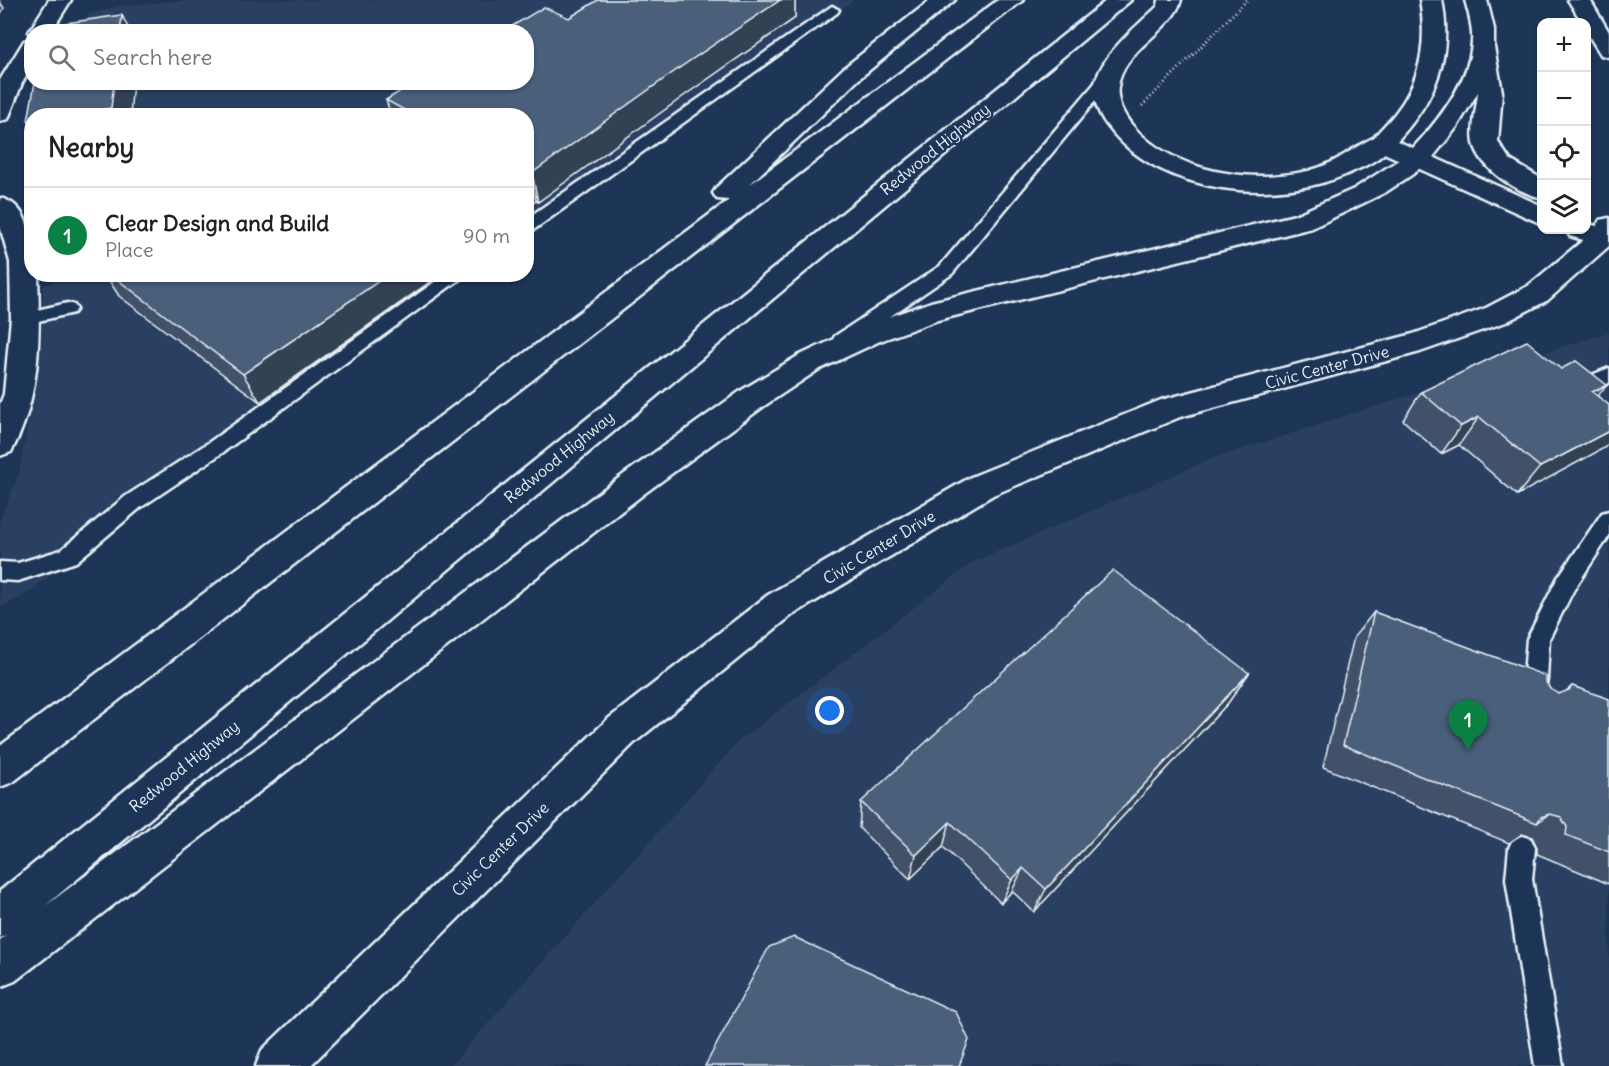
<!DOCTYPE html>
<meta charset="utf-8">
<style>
:root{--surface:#fff;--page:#f2f2f2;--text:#202124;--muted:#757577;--line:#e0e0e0;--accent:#0b8043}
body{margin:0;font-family:Delius,sans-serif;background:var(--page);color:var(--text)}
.controls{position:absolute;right:18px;top:18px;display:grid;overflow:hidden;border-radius:12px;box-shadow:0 2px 4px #0004}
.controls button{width:54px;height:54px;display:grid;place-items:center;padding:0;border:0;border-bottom:2px solid var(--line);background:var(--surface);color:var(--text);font:30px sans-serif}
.you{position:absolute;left:830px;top:711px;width:21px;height:21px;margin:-15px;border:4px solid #fff;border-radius:50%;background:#1a73e8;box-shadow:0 0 0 9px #1a73e833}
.badge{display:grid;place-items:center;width:39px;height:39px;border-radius:50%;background:var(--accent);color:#fff;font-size:20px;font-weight:700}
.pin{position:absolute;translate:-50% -50px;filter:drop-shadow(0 2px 3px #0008)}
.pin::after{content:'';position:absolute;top:32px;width:21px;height:18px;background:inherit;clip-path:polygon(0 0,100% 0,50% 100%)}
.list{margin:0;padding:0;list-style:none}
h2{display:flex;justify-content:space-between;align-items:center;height:78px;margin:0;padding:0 24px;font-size:26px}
h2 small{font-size:20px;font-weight:400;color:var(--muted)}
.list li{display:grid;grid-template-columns:39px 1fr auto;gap:18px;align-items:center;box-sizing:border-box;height:96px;padding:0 24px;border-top:2px solid var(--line)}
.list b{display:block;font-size:22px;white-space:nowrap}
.list p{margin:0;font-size:20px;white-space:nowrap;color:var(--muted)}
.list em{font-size:20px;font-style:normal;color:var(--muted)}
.icon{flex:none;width:33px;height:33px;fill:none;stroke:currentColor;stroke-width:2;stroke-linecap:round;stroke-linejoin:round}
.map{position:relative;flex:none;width:1609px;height:1066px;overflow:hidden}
.search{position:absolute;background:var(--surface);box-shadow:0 2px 4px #0004;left:24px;top:24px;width:510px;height:66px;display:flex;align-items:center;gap:15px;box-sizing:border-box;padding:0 21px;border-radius:24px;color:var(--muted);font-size:22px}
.panel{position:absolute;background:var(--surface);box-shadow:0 2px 4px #0004;left:24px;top:108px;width:510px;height:174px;border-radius:24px}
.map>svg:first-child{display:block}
.built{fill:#2a4162}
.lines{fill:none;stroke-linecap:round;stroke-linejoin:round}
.service-casing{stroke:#e8f1f8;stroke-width:5}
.minor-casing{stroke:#e8f1f8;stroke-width:5}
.tertiary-casing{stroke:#e8f1f8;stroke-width:5}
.secondary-casing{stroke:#e8f1f8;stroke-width:5}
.motorway-casing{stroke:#e8f1f8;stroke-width:5}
.path{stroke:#e8f1f8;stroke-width:3;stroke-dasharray:1 3;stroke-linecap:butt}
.service{fill:#1d3557;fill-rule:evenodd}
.minor{fill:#1d3557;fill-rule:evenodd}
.tertiary{fill:#1d3557;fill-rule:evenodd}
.secondary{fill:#1d3557;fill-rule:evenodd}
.motorway{fill:#1d3557;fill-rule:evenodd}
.wall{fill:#3f5169;stroke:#e8f1f8;stroke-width:1.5}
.shaded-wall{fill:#334255;stroke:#e8f1f8;stroke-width:1.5}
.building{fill:#495e7a;stroke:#e8f1f8;stroke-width:1.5}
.labels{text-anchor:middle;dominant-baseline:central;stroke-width:5;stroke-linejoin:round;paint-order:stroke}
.street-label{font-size:16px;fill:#e8f1f8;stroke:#1d3557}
</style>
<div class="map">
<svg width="1609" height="1066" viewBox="0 0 1609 1066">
<rect width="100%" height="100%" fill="#1d3557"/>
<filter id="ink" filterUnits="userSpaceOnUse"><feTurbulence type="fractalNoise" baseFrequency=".0167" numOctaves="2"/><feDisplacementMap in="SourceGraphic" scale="12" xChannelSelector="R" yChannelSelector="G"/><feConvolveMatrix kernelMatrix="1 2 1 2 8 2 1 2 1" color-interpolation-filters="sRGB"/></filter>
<g filter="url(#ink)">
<path class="built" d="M 190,0 L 854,0 L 527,235 L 526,116 L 39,116 L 49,83 L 526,82 L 526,32 L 74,31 L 90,14 L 120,6 Z
M 51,275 L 471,275 L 15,601 L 0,607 L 0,520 L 19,474 L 42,345 L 43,286 L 52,283 Z
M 1609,332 L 1609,1066 L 450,1066 L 738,742 L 972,563 L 1208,460 Z"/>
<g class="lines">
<defs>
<path id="service" d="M 832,6 L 839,10 L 837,13 L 532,231 L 526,232 L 526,219 Z
M 1110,70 L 1117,74 L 1115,77 L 952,274 L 847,346 L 841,347 L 835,346 L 832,341 L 835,336 L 940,266 L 1105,71 Z
M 446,274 L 467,274 L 222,453 L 140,508 L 76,562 L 18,581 L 0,580 L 0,562 L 18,563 L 61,550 L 126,496 L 208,443 Z
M 68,303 L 74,305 L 77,309 L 74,313 L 25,324 L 19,322 L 16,318 L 19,314 Z
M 1609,368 L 1609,383 L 1574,397 L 1567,395 L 1564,390 L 1567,385 Z
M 1609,511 L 1609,536 L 1573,591 L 1549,639 L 1546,699 L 1542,706 L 1534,709 L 1526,706 L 1522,699 L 1527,639 L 1557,579 L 1602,513 Z
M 1522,836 L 1531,839 L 1535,848 L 1532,879 L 1563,1066 L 1535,1066 L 1506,879 L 1509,848 L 1513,839 Z"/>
<path id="minor" d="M 0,198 C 33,206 32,247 32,274 L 38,274 C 40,335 41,398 11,452 L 0,456 L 0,404 L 4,394 L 11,318 L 10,262 L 0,226 Z"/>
<path id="tertiary" d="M 49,0 L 71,0 L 51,32 L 32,32 L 32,36 L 29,32 Z
M 1568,0 L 1590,0 L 1609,32 L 1609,57 L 1601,55 L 1586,31 L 1586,22 L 1582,22 Z
M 32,39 L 32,66 L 22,83 L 8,119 L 0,121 L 0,80 L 24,41 Z
M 1609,218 L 1609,246 L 1548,300 L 1506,322 L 1420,352 L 1180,417 L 993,495 L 792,615 L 634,743 L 310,1066 L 256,1066 L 262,1050 L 608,719 L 768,595 L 971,477 L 1161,400 L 1413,334 L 1486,308 L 1528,286 L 1593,232 L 1600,220 Z"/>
<path id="secondary" d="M 1420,0 L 1442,0 C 1453,56 1436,99 1397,141 L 1413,148 C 1439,120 1470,81 1472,42 C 1473,28 1469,14 1465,0 L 1487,0 L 1494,29 L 1494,47 L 1502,92 L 1498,142 L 1510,160 L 1542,179 L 1542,198 C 1517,192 1481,170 1474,143 C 1471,129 1477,107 1478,92 L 1457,127 L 1433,157 L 1542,206 L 1542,224 L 1373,148 L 1370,143 C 1378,131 1389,122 1397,111 C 1422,78 1427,40 1420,0 Z
M 1586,223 L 1609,230 L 1609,244 L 1603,246 L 1570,236 L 1566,230 L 1586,230 Z"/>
<path id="motorway" d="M 931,0 L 955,0 L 861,77 L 749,185 L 998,0 L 1023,0 L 13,782 L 0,787 L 0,746 L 729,200 L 717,199 L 713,193 L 717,187 L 845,67 Z
M 1107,0 L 1131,0 L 45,906 L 623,475 L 742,390 L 798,356 L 860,327 L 931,302 L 1295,215 L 1354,189 L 1408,154 L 1417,151 L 1426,154 L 1429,159 L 1413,174 L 1386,192 L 1312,228 L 938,320 L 880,341 L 818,370 L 764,406 L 645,493 L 15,981 L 0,987 L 0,940 L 6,935 L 0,938 L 0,891 Z
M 1159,0 L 1181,0 C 1173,31 1122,49 1118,87 C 1116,100 1123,114 1131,124 C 1171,172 1250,184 1308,171 C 1336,164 1350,149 1373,138 C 1379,135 1384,136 1391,138 L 1394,143 C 1385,156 1368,165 1354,171 C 1281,207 1161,195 1110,129 C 1100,117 1091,99 1095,83 C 1104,52 1135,28 1158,6 Z"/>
</defs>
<use href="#service" class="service-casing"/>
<use href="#minor" class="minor-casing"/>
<use href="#tertiary" class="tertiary-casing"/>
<use href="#secondary" class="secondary-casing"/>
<use href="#motorway" class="motorway-casing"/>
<path class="path" d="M 1142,106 L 1247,0"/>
<use href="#service" class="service"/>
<use href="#minor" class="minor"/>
<use href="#tertiary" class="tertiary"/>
<use href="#secondary" class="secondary"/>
<use href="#motorway" class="motorway"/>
</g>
<path class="wall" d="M 598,0 L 795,0 L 795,18 L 685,95 L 538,202 L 536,201 L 526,206 L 526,116 L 391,116 L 386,100 L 569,18 Z
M 105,274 L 441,274 L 260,402 L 119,296 Z
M 1421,392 L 1597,396 L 1609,405 L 1609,443 L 1604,448 L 1517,495 L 1459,445 L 1441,454 L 1403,420 Z
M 1374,612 L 1546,682 L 1550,689 L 1559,694 L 1565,692 L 1572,686 L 1609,699 L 1609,884 L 1537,854 L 1537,847 L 1532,837 L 1522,834 L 1509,843 L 1323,767 L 1354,637 Z
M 1249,673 L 1228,703 L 1034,912 L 1012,891 L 1001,903 L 943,847 L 910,879 L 859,828 L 861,802 Z"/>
<path class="shaded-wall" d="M 780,0 L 795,0 L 795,18 L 685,95 L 538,202 L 532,173 L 682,66 Z
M 0,2 L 4,8 L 0,15 Z
M 122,15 L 130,32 L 120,32 Z
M 114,82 L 133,82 L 130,116 L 61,116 Z
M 529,172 L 536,201 L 526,206 L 526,173 Z
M 389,274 L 441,274 L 260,402 L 243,374 Z
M 1607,385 L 1583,413 L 1592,392 Z
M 1479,417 L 1459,445 L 1441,454 L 1461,426 Z
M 1609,431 L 1609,443 L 1604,448 L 1517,495 L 1540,467 Z
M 1249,673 L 1228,703 L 1034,912 L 1046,889 Z
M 1550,814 L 1537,823 L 1541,817 Z
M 950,822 L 943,847 L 910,879 L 916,855 Z
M 1023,868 L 1012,891 L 1001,903 L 1012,880 Z"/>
<path class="building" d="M 598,0 L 780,0 L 682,66 L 532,173 L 529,172 L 526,173 L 526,116 L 402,116 L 408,112 L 386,100 L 415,82 L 526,82 L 526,32 L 502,32 L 544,7 L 569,18 Z
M 122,15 L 120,32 L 45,32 L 46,26 Z
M 35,82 L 114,82 L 111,108 L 61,116 L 32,116 L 32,120 L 28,121 Z
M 110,274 L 389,274 L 243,374 Z
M 1527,341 L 1561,369 L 1576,361 L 1607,385 L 1592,392 L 1609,405 L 1609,431 L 1540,467 L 1479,417 L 1461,426 L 1421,392 Z
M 1113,570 L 1249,673 L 1046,889 L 1023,868 L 1012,880 L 950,822 L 916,855 L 861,802 Z
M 1374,612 L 1546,676 L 1546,682 L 1550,689 L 1559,694 L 1569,690 L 1572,686 L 1609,699 L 1609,852 L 1566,835 L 1567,827 L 1561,817 L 1550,814 L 1541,817 L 1537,823 L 1343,745 Z
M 794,937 L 956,1012 L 969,1040 L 959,1066 L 705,1066 L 769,947 Z"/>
</g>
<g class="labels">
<g class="street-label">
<text transform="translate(935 149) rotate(-39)">Redwood Highway</text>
<text transform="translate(1327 367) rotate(-15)">Civic Center Drive</text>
<text transform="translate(559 457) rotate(-39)">Redwood Highway</text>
<text transform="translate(879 547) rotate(-31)">Civic Center Drive</text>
<text transform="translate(184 766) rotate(-39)">Redwood Highway</text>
<text transform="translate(500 849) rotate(-44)">Civic Center Drive</text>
</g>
</g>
</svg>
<div class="controls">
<button>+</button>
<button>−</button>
<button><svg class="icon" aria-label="locate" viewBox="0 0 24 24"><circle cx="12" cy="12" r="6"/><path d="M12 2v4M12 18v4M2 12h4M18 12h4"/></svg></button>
<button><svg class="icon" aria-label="layers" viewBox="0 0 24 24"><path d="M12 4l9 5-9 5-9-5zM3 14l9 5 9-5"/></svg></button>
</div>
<div class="you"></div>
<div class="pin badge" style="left:1468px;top:750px">1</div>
<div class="search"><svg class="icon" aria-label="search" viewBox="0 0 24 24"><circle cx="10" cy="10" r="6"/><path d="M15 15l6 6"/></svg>Search here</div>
<section class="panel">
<h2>Nearby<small></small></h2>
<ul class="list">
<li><span class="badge">1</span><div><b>Clear Design and Build</b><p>Place</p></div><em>90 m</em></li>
</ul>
</section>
</div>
